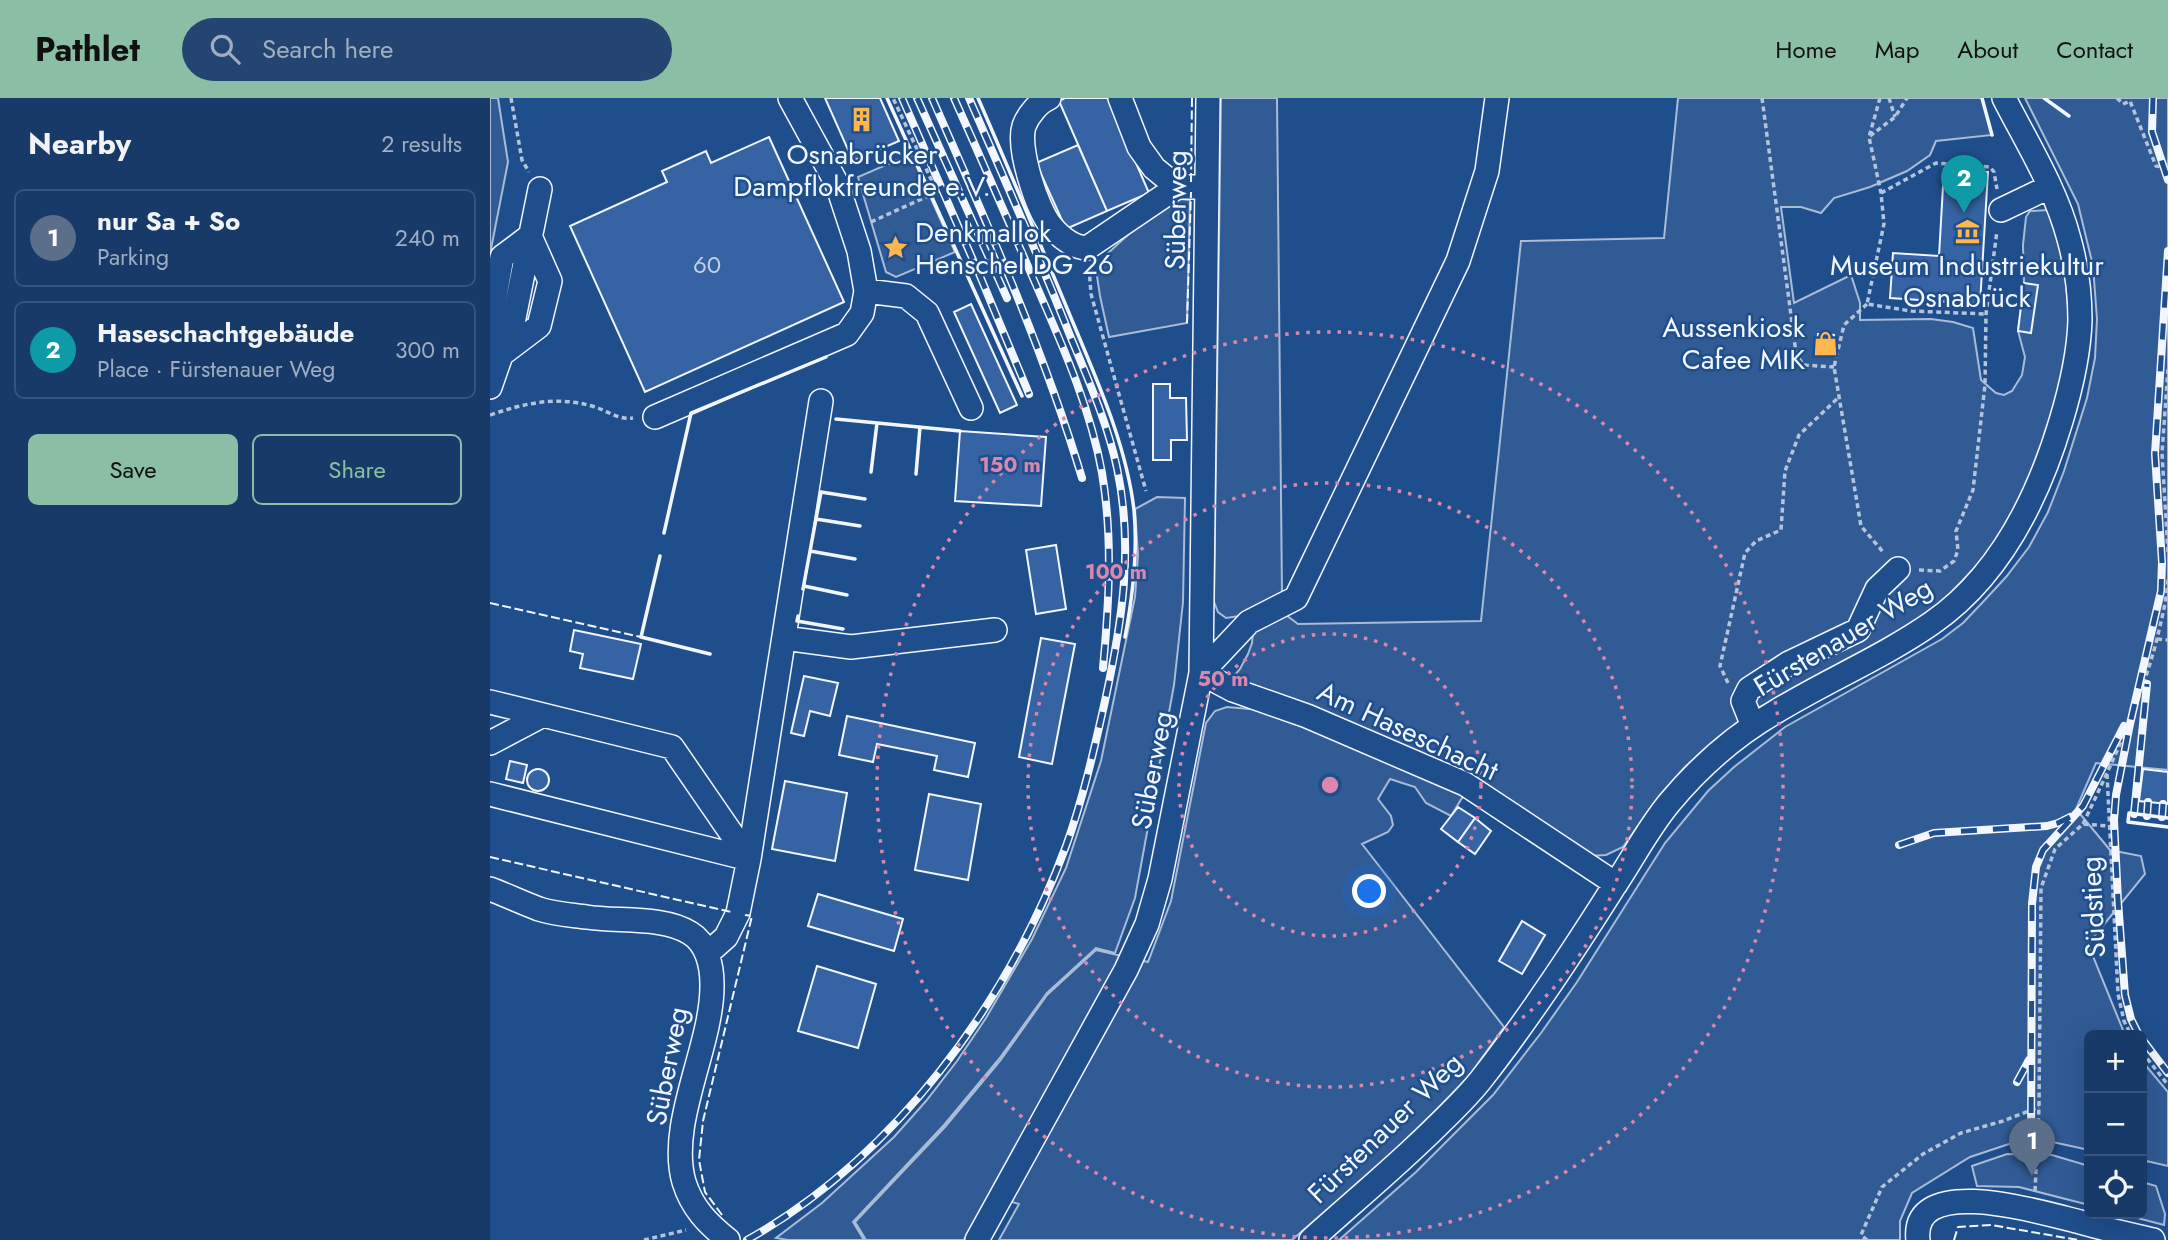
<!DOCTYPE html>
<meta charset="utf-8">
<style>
:root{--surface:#173a69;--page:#244571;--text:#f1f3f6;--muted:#9eadc0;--line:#36547d;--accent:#8abfa5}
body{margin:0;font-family:Jost,sans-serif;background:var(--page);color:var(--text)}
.controls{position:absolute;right:21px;bottom:21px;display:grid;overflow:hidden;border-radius:10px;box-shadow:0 7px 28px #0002}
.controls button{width:63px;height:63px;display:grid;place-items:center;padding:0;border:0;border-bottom:2px solid var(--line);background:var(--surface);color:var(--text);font:35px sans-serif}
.you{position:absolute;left:880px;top:794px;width:24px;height:24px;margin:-18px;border:5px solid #fff;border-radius:50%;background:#1a73e8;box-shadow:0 0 0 10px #1a73e833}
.badge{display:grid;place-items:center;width:46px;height:46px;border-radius:50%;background:var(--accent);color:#fff;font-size:23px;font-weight:700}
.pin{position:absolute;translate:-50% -58px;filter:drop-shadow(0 2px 4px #0008)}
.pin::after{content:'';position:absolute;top:37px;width:24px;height:21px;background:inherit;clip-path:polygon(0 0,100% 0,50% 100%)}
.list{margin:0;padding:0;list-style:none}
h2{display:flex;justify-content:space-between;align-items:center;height:91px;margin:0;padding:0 28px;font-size:30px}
h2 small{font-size:23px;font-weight:400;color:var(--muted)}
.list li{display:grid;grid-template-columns:46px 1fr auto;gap:21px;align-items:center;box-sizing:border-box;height:98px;margin:0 14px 14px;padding:0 14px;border:2px solid var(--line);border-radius:10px}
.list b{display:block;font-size:26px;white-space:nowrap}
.list p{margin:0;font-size:23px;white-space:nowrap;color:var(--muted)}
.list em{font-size:23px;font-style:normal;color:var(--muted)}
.actions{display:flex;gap:14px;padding:21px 28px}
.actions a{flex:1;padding:16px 0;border:2px solid var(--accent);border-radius:10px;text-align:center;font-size:24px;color:var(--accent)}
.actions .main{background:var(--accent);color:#111}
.icon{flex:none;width:38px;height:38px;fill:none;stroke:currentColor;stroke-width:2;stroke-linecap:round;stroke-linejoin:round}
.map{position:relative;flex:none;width:1678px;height:1142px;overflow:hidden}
header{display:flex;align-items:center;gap:42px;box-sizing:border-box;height:98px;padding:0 35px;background:var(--accent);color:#111}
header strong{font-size:33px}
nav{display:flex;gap:38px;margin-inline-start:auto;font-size:24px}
.search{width:490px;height:63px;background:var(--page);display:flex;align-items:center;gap:18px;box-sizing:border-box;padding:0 24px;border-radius:38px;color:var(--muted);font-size:26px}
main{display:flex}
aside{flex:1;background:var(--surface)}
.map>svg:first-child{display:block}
.built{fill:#305b95;stroke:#a8bbd7;stroke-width:2}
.building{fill:#3563a3;stroke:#f2f6ff;stroke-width:2}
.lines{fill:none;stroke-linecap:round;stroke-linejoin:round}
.minor-casing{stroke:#f2f6ff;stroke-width:26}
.path{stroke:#b3c4dc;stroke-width:3.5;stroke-dasharray:5 3.5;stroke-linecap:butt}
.minor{stroke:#1f4e8c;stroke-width:23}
.rail-casing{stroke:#f2f6ff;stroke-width:8}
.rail{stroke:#1f4e8c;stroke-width:5;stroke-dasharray:16;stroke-linecap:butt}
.fence{stroke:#f2f6ff;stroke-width:2;stroke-dasharray:9 3.5;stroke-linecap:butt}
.wall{stroke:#f2f6ff;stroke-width:3.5}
.ring{fill:none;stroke:#da87ad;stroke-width:3.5;stroke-dasharray:3.5 7}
.labels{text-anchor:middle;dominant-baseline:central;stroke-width:5;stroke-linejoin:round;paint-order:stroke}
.number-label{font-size:24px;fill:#c3d1e8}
.poi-label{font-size:28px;fill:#f2f6ff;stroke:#1f4e8c}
.street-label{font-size:28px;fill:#f2f6ff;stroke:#1f4e8c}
.centre{fill:#da87ad;stroke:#1f4e8c;stroke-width:3.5}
.ring-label{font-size:21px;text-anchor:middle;font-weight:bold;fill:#da87ad;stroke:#1f4e8c;stroke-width:5;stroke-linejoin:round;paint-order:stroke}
</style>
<header>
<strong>Pathlet</strong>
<div class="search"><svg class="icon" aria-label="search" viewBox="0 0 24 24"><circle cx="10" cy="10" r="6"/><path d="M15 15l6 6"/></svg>Search here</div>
<nav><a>Home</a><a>Map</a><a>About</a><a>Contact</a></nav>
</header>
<main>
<aside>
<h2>Nearby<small>2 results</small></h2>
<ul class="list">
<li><span class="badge" style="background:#5c6f8a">1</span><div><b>nur Sa + So</b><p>Parking</p></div><em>240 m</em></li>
<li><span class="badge" style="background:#0f9aa8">2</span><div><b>Haseschachtgebäude</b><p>Place · Fürstenauer Weg</p></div><em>300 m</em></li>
</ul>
<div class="actions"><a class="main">Save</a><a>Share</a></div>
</aside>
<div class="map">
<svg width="1678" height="1142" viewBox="0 0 1678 1142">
<rect width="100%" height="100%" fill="#1f4e8c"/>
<path class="built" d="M 0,0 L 8,0 L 18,64 L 0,156 Z
M 731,0 L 787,0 L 792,498 L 756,517 L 736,520 L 728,514 L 724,504 Z
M 1188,0 L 1492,0 L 1502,37 L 1446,43 L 1440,57 L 1417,73 L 1380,89 L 1344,100 L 1331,115 L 1311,109 L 1291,109 L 1304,205 L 1361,177 L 1370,205 L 1370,222 L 1441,221 L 1463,224 L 1483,230 L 1491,282 L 1506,295 L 1514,297 L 1522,293 L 1532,277 L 1535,259 L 1528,233 L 1534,185 L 1533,147 L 1536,119 L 1540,113 L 1558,112 L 1568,143 L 1575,173 L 1579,222 L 1577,257 L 1569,294 L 1548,363 L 1525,414 L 1493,461 L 1454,502 L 1435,517 L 1372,555 L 1280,603 L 1258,617 L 1224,643 L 1194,670 L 1169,698 L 1133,749 L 1116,757 L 1100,758 L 983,682 L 961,718 L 936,705 L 925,689 L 900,681 L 888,701 L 901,718 L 903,727 L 898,734 L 872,746 L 1014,929 L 979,978 L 946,1012 L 905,1052 L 802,1142 L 509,1142 L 529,1106 L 499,1097 L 474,1142 L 376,1142 L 365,1124 L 455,1029 L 510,963 L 557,897 L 606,852 L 658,864 L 681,803 L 716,625 L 725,613 L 737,609 L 759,611 L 760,593 L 738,585 L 750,571 L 758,556 L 762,545 L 763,534 L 792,514 L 808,526 L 991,523 L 1031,143 L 1174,140 Z
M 1535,0 L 1678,0 L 1678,672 L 1606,665 L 1586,711 L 1620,752 L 1651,758 L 1655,776 L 1598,846 L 1635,937 L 1599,937 L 1599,1052 L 1540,1039 L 1480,1059 L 1422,1095 L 1410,1123 L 1410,1142 L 849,1142 L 926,1074 L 1003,997 L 1051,935 L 1087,884 L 1175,745 L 1218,693 L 1244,669 L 1295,629 L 1452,541 L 1473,525 L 1492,505 L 1516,479 L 1539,449 L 1558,414 L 1574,373 L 1597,300 L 1605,260 L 1607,221 L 1603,168 L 1588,106 Z
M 421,56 L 465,154 L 406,179 L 396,174 L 368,79 Z
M 689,101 L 700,102 L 697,225 L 619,239 L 610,198 L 607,178 L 616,157 L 667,110 Z
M 667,399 L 695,400 L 693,504 L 684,587 L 645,800 L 625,855 L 606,850 L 557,895 L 509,961 L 454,1027 L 363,1124 L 374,1142 L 298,1142 L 286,1140 L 332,1105 L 404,1039 L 436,1003 L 467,963 L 496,920 L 542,841 L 576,770 L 611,663 L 645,499 L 648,457 L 645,411 Z
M 1652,963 L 1678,994 L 1678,1068 L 1652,1062 Z
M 1517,1056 L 1562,1057 L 1599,1068 L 1599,1107 L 1529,1089 L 1487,1088 L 1482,1068 Z
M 1652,1084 L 1666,1088 L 1675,1116 L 1674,1127 L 1632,1116 L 1652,1116 Z"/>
<path class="building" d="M 335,0 L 390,0 L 409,43 L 363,63 Z
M 575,0 L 618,0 L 659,95 L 617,113 L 569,3 Z
M 279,39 L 354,204 L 155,294 L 80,128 L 177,84 L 172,73 L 216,53 L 221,65 Z
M 588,47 L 617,113 L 576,131 L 546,65 Z
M 1454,71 L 1498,74 L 1490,206 L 1400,200 L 1403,155 L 1449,158 Z
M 1534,185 L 1548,187 L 1541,235 L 1528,233 Z
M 481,206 L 527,307 L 510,315 L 464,214 Z
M 1328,236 L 1344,237 L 1343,255 L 1327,254 Z
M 663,286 L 680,286 L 680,300 L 696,300 L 697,342 L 681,342 L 681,362 L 663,362 Z
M 470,333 L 556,339 L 551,408 L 465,403 Z
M 566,447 L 576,511 L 546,516 L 536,452 Z
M 84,532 L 151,546 L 143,581 L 90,570 L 93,556 L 80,553 Z
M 551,540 L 585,546 L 562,666 L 529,659 Z
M 314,578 L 348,585 L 340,618 L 320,613 L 314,638 L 301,635 Z
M 357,618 L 485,645 L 478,679 L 444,672 L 447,658 L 387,646 L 383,664 L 349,657 Z
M 20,663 L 37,667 L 33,685 L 16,681 Z
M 1653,671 L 1678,674 L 1678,706 L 1649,703 Z
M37 682a11 11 0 1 1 22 0a11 11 0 1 1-22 0Z
M 295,683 L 357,695 L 345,763 L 282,751 Z
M 439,696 L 491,706 L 478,782 L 425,772 Z
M 968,709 L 985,720 L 968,744 L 951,731 Z
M 985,720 L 1001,733 L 985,756 L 968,744 Z
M 328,796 L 413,821 L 404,853 L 318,828 Z
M 1032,823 L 1055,837 L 1032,876 L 1009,863 Z
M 327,868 L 386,886 L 368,950 L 308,933 Z"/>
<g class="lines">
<defs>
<path id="minor" d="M 559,0 C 549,4 538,17 534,28 C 527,50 547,111 561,128 C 571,140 582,149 597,150 L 687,89 L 716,89
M 630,0 L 649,49 L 664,70 L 687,89
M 1007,0 L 997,73 L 968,163 L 806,500 L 759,524 L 711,575 L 743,592 L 817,618 L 975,686 L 1126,786
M 1511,112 L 1559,89
M 40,138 L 60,183 L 49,228 L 12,256 L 3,209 L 12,159 Z
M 376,193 L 416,198 L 437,215 L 481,310
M 0,289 L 24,220 L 50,91
M 165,319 L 357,236 L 372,215 L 376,193 L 369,153 L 347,86 L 300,0
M 294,540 L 361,549 L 505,532
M 0,604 L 182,649 L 259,761
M 1263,628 L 1253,603 L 1259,591 L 1299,565 L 1368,532 L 1387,491 L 1408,471
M 0,645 L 53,617
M 0,696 L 259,761 L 248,815 L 236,839 L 218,855
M 259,761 L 331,303
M 0,791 C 16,797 33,805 49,811 C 64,816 81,817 96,819 C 127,824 173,818 200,835 C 217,845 222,868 222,886 C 223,947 177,1025 194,1084 C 202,1110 218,1126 238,1142
M 487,1142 L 636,872 L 657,826 L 670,781 L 711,575 L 718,0
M 821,1142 C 861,1106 903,1071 942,1033 C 959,1016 978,999 993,979 C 1040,919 1082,855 1123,790 C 1142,762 1158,730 1180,704 C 1210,668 1247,636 1287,613 C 1338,582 1393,559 1442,525 C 1510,478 1548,400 1571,323 C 1581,290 1589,256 1590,222 C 1590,195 1586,166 1579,141 C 1566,91 1537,45 1514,0
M 1428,1142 C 1420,1073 1557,1116 1590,1124 C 1614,1131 1638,1136 1663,1142"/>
</defs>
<use href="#minor" class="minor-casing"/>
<path class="path" d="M 21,0 L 32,62 L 39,74
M 1272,0 L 1306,255 L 1313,267 L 1344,269
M 1390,0 L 1379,39 L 1391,95 L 1394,126 L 1377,206 L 1421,213 L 1496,216
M 1399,0 L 1405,19
M 1627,0 L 1633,6 L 1640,3 L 1666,68 L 1678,70
M 1380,38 L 1405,19 L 1417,0
M 1391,95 L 1446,65 L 1500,69 L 1504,74 L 1507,91
M 381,124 L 447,94 L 403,0
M 599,170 L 601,196 L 656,393
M 1377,206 L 1354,227 L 1344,269 L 1371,428 L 1394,455
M 1678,271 L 1672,355 L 1678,454
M 0,317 C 36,305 65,298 102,308 C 117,312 127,322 143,320
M 1429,472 L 1450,473 L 1464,463 L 1468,452 L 1466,433 L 1483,392 L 1495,287 L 1496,216 L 1507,133
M 1667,541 L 1678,542
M 1238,585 L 1230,568 L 1255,455 L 1266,443 L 1291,432 L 1295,373 L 1309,337 L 1349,299
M 1617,676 L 1628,896 L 1634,923 L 1641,937
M 1593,726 C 1622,665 1648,611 1666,545 C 1671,523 1677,503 1678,481
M 1652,954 L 1678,987
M 1545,1093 L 1549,1009 L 1551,790 L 1565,751 L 1593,726 L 1618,728
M 154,1142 L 196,1132
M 1377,1142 L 1371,1137 L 1392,1089 L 1433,1056 L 1471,1035 L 1513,1023 L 1549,1009"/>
<use href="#minor" class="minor"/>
<defs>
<path id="rail" d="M 412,0 L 490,178 L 539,296
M 427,0 L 517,200
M 442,0 C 497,125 553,250 592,380
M 464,0 C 491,60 517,120 543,180 C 570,242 600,307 612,375 C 623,440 619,505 613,570
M 1663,0 L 1662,34 L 1678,82
M 1644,716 L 1657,586
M 1657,718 L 1658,704
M 1672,719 L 1673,706
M 1409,747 L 1444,735 L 1557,728 L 1568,725 L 1580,719
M 1649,937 L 1641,921 L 1635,897 L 1628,803 L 1624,722 L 1626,697 L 1640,626 L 1671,493 L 1672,464 L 1665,356 L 1678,153
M 1652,941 L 1678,975
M 1527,984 L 1539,962
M 1541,1047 L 1542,806 L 1546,769 L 1553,752 L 1593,708 L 1634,628
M 257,1142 C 404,1060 518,905 576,748 C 593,701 604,652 615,603 C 632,524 644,451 627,370 C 617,323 597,279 579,235 C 548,156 513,78 479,0"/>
</defs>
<use href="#rail" class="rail-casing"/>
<use href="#rail" class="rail"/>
<path class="fence" d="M 701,84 L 702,0
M 697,225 L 701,94
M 0,505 L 151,539
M 0,759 L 241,814
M 232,1117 L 215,1094 L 209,1062 L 213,1023 L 262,818 L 255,817
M 1464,1142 L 1468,1129 L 1501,1127 L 1588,1142"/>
<path class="wall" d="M 397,0 L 532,298
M 488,0 C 519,71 549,143 579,215 C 605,278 636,344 644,412 C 648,455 643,497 635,539
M 1492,0 L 1502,37
M 1554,0 L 1579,18
M 346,321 L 470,333
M 381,374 L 387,325
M 426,376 L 430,329
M 326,421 L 370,428
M 174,435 L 201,315 L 336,259
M 320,453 L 365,461
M 170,458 L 151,539 L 220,556
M 314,488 L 357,497
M 313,491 L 331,394 L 375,401
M 308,518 L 307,523 L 353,531
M 1678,720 L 1639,715 L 1638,724 L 1678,729"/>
</g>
<g class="ring">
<circle cx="840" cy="687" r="151"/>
<circle cx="840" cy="687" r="302"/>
<circle cx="840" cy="687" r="453"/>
</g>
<defs>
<symbol id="building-bare" viewBox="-9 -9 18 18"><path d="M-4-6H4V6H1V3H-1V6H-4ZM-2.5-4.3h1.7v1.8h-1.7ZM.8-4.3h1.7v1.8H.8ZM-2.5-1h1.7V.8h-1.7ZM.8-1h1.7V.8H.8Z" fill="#ffb74d" stroke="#1f4e8c" stroke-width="2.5" paint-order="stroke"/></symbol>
<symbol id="museum-bare" viewBox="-9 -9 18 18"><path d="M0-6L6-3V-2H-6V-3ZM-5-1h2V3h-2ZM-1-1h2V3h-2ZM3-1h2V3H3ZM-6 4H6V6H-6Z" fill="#ffb74d" stroke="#1f4e8c" stroke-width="2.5" paint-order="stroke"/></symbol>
<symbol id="sight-bare" viewBox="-9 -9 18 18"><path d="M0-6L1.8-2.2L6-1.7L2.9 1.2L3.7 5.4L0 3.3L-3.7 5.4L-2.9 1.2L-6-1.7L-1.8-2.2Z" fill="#ffb74d" stroke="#1f4e8c" stroke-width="2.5" paint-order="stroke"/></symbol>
<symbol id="shop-bare" viewBox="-9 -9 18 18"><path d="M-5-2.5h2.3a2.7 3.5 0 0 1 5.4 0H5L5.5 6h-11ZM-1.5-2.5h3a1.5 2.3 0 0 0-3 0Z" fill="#ffb74d" stroke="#1f4e8c" stroke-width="2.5" paint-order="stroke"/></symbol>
</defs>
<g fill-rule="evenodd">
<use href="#building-bare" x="354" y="4" width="35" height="35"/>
<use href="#museum-bare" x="1460" y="116" width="35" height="35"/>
<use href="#sight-bare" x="388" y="132" width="35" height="35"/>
<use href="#shop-bare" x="1318" y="228" width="35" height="35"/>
</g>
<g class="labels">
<g class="number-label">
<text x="217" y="166">60</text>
</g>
<g class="poi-label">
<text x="372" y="56">Osnabrücker<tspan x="372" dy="32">Dampflokfreunde e.V.</tspan></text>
<text x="425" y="134" text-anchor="start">Denkmallok<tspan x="425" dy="32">Henschel DG 26</tspan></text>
<text x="1477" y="167">Museum Industriekultur<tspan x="1477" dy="32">Osnabrück</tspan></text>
<text x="1315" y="229" text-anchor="end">Aussenkiosk<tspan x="1315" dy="32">Cafee MIK</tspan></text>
</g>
<g class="street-label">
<text transform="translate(686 112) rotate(-89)">Süberweg</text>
<text transform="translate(1353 539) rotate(-31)">Fürstenauer Weg</text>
<text transform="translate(918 633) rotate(25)">Am Haseschacht</text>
<text transform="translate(662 672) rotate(-79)">Süberweg</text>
<text transform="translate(1603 809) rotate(-93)">Südstieg</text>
<text transform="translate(177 968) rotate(-79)">Süberweg</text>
<text transform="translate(895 1030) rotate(-44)">Fürstenauer Weg</text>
</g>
</g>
<circle cx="840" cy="687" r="10" class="centre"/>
<g class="ring-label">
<text x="520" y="374">150 m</text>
<text x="626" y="481">100 m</text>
<text x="733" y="588">50 m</text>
</g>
</svg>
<div class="controls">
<button>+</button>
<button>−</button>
<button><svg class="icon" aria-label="locate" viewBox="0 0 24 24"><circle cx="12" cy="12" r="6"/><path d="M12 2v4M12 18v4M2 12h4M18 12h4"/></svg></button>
</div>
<div class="you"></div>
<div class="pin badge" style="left:1542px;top:1078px;background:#5c6f8a">1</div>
<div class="pin badge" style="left:1474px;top:115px;background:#0f9aa8">2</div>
</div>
</main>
